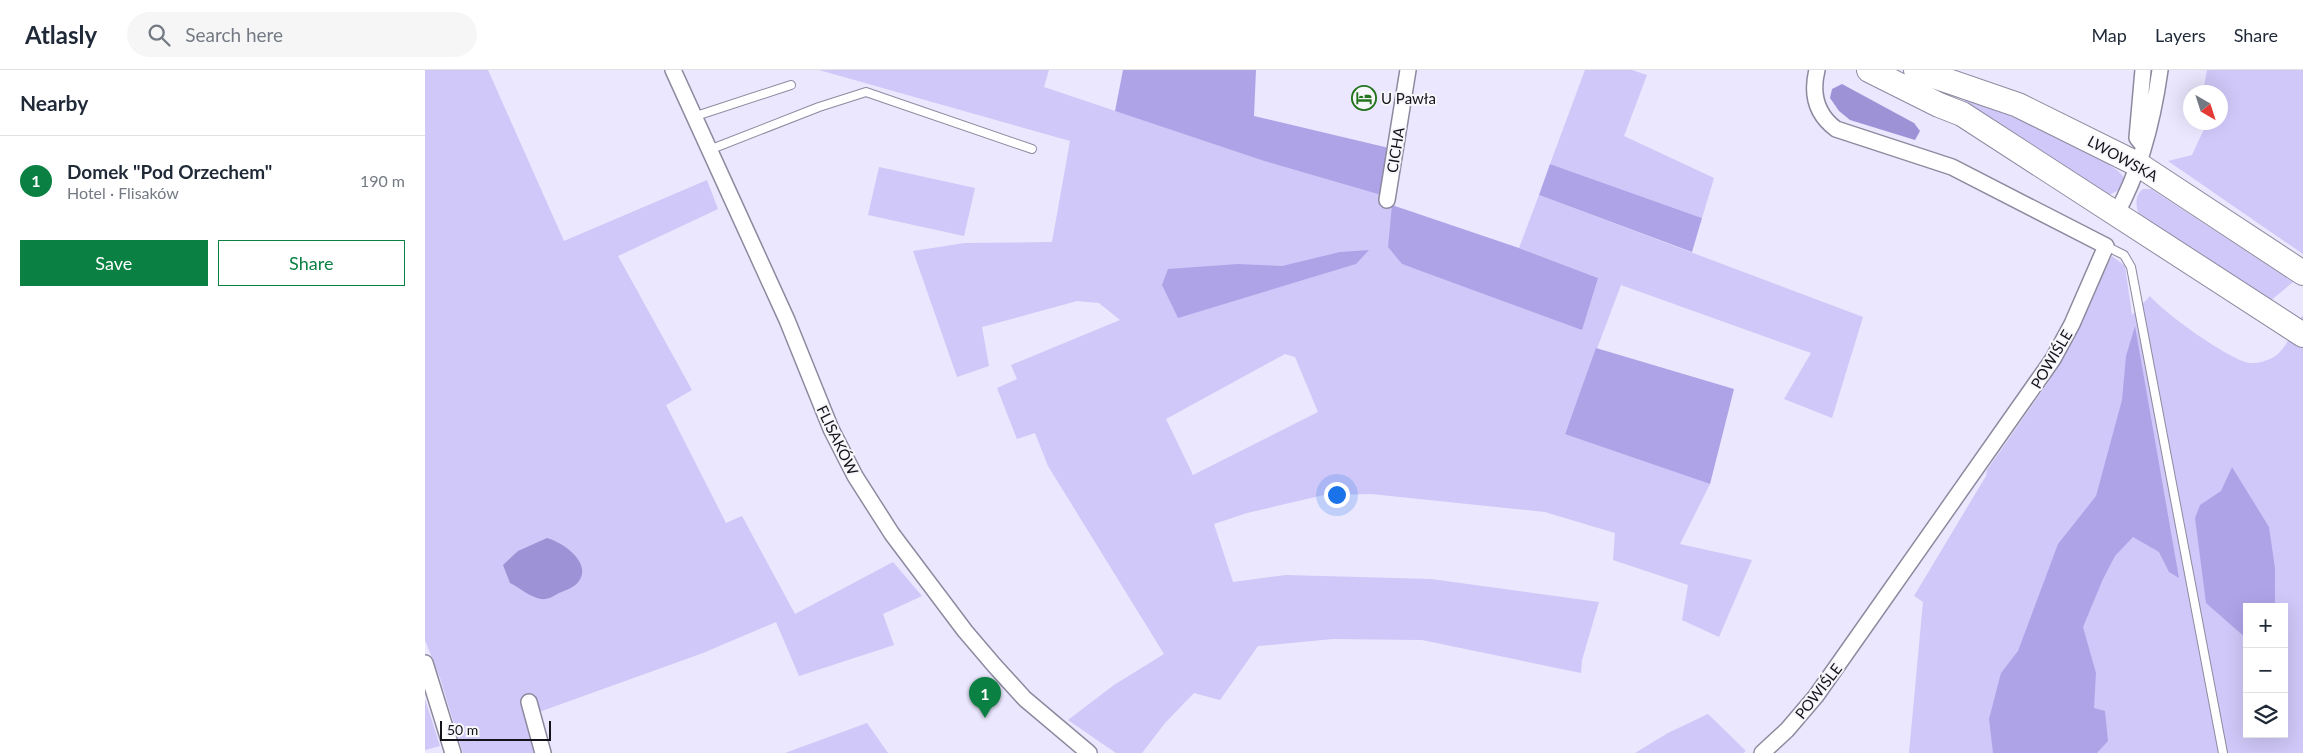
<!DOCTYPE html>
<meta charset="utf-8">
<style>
:root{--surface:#fff;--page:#f6f6f7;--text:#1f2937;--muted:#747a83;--line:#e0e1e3;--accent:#0b8043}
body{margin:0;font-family:Lato,sans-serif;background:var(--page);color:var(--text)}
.controls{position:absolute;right:15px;bottom:15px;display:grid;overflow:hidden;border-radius:0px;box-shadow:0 5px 20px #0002}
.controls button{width:45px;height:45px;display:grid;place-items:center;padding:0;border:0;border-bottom:1px solid var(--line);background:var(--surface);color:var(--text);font:25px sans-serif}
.compass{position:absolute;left:1758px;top:15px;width:45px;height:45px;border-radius:50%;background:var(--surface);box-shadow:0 5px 20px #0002;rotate:141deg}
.scale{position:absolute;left:15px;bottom:12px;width:111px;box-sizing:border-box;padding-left:5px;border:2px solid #14131a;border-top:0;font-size:14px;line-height:18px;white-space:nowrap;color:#14131a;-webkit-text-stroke:4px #f7f7fb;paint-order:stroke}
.you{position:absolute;left:911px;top:424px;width:18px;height:18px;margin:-12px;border:4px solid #fff;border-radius:50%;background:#1a73e8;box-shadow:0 0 0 8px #1a73e833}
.badge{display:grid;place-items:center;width:32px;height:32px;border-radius:50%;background:var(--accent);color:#fff;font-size:16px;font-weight:700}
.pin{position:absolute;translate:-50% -41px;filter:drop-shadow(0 1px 2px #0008)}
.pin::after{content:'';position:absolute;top:26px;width:18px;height:15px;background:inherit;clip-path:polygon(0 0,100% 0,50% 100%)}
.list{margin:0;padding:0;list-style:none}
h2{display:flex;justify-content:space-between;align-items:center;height:65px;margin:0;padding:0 20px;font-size:21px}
h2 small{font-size:16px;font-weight:400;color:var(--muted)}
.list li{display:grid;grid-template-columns:32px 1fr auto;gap:15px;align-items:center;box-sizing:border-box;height:90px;padding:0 20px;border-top:1px solid var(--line)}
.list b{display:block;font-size:19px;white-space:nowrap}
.list p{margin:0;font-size:16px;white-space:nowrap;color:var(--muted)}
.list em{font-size:16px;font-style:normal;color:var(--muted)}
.actions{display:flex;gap:10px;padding:15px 20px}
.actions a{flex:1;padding:11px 0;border:1px solid var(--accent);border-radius:0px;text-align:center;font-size:18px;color:var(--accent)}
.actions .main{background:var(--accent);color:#fff}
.icon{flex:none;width:28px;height:28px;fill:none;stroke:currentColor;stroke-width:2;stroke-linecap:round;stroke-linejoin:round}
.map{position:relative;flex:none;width:1878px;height:683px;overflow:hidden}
header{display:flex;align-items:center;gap:30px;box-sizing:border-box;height:70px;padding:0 25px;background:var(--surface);border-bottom:1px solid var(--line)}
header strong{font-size:24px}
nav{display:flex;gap:28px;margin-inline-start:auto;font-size:18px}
.search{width:350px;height:45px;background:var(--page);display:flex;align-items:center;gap:12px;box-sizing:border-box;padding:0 18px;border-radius:28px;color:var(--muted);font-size:19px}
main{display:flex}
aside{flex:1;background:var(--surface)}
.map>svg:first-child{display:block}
.green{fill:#cfc8f8;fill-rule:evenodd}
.forest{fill:#afa3e8}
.water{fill:#9e92d6}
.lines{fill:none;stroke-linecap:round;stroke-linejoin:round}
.service-casing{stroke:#8d8a9f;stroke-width:10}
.minor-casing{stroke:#8d8a9f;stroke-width:18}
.primary-casing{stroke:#8d8a9f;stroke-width:26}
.service{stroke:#fff;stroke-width:8}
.minor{stroke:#fff;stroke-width:15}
.primary{stroke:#fff;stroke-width:24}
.labels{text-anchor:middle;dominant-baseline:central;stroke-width:4;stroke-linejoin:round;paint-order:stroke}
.poi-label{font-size:15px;fill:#14131a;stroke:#f7f7fb;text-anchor:start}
.street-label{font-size:15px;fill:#14131a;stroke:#f7f7fb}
</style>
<header>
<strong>Atlasly</strong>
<div class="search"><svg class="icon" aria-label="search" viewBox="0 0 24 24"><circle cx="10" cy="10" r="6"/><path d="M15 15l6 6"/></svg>Search here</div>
<nav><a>Map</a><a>Layers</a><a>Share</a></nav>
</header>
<main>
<aside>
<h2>Nearby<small></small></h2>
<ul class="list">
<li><span class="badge">1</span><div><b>Domek &quot;Pod Orzechem&quot;</b><p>Hotel · Flisaków</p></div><em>190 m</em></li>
</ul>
<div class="actions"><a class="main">Save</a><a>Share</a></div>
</aside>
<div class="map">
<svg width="1878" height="683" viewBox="0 0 1878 683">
<rect width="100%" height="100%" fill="#eae7fe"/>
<path class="green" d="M 0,0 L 63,0 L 139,171 L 282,110 L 293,139 L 193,186 L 267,320 L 241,335 L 301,453 L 317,446 L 370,544 L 468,492 L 497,526 L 458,544 L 469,575 L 374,606 L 351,552 L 278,583 L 100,647 L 109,683 L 38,683 L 15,608 L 0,570 Z
M 394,0 L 624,0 L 619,17 L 839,91 L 956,125 L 967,135 L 977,194 L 1043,216 L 1173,208 L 1094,178 L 1114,125 L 1438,247 L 1407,348 L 1359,329 L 1386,283 L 1196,215 L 1140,363 L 1285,414 L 1255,474 L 1327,490 L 1294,567 L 1257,550 L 1263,515 L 1188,490 L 1190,463 L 1120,442 L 946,424 L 899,425 L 822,443 L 789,454 L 808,512 L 861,505 L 1006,509 L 1174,532 L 1157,590 L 1156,603 L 997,570 L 908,569 L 833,576 L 795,630 L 769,623 L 740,653 L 717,683 L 691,683 L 643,650 L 689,615 L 739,584 L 623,396 L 610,363 L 592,369 L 572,318 L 592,309 L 586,295 L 695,250 L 674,233 L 652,231 L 557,257 L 564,296 L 532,307 L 488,181 L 540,173 L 627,172 L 645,71 ZM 860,284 L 870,287 L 893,342 L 768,405 L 741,349 Z
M 1160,0 L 1207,0 L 1222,5 L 1199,66 L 1289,108 L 1277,148 L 1125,94 Z
M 1782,0 L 1878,0 L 1878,184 L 1743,91 L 1767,85 L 1780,57 L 1779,53 L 1796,52 L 1796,22 L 1778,22 Z
M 1540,30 C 1562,33 1694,91 1699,108 L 1694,120 L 1684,125 L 1674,124 L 1539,34 Z
M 454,97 L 550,118 L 539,166 L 443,145 Z
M 1718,119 L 1726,119 L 1868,212 L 1844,232 L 1717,151 C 1711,141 1708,127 1718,119 Z
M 1687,186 L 1700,196 L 1707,245 L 1725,226 C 1739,243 1803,289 1824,293 C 1833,294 1846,290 1853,284 C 1862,276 1871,255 1878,245 L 1878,683 L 1484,683 L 1498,532 L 1489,526 L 1561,406 L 1562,400 L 1622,314 L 1641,280 ZM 1822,537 L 1859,537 L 1859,664 L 1822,664 Z
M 0,629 L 15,676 L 0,680 Z
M 1283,644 L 1321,681 L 1318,683 L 1210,683 L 1243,663 Z
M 442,653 L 463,683 L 360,683 Z"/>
<path class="forest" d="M 698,0 L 831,0 L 829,46 L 964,78 L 956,125 L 839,91 L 690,41 Z
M 1125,94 L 1277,148 L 1267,182 L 1114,125 Z
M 967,135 L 1094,178 L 1173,208 L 1157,260 L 977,194 L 963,177 Z
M 944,180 L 931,194 L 753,248 L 737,215 L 743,199 L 813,194 L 857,196 L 915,182 Z
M 1710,256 L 1754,508 L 1744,502 L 1734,482 L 1708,467 L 1690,486 L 1678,509 L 1658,557 L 1671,603 L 1669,638 L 1680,641 L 1683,671 L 1672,683 L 1568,683 L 1564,649 L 1576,603 L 1593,581 L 1633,474 L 1671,426 L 1697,330 L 1701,286 Z
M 1171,278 L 1309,319 L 1285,414 L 1140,364 Z
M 1807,397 L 1844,457 L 1850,498 L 1850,537 L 1822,537 L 1822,569 L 1781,533 L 1770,448 L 1775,435 L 1796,421 Z"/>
<path class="water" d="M 1417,14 L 1489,53 L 1495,61 L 1490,70 L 1425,50 L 1414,41 L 1405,28 L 1407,19 Z
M 122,468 C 137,472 167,492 154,511 C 149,518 141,520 134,523 C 129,526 123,530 116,529 C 105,527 95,518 85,513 L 78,495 L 93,481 Z"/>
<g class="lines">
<defs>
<path id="service" d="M 268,47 L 366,15
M 284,80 L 394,37 L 441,22 L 607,79
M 1681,176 L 1699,185 L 1706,197 L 1798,683"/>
<path id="minor" d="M 248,0 L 362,250 L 406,359 L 430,406 L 467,464 L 540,561 L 569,595 L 600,629 L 664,683
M 1717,74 L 1712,68 L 1718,0
M 962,130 L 983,0
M 1691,144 C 1716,100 1728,50 1735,0
M 0,593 L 28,683
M 104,632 L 118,683
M 1337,683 L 1362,660 L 1391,626 L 1628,289 L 1647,254 L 1681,176 L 1527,97 L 1411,59 C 1391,44 1386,24 1392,0"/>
<path id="primary" d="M 1444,0 L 1514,35 L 1537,44 L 1878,265
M 1491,0 L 1593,35 L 1714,95 L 1878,203"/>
</defs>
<use href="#service" class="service-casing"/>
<use href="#minor" class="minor-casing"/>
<use href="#primary" class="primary-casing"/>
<use href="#service" class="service"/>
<use href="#minor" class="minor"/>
<use href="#primary" class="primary"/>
</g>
<defs>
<symbol id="hotel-ring" viewBox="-11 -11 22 22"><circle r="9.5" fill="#f7f7fb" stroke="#23741c" stroke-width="1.5"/><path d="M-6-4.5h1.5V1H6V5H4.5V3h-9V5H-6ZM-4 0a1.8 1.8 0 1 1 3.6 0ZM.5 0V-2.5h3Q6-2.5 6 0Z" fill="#23741c"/></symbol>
</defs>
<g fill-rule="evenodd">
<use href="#hotel-ring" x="925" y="14" width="28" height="28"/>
</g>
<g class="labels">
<g class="poi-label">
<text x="956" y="28">U Pawła</text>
</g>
<g class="street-label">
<text transform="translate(970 80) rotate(-81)">CICHA</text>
<text transform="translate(1698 88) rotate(29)">LWOWSKA</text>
<text transform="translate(1626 289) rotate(-59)">POWIŚLE</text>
<text transform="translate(413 370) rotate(64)">FLISAKÓW</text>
<text transform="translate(1393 621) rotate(-52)">POWIŚLE</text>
</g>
</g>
</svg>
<div class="controls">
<button>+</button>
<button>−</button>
<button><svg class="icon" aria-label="layers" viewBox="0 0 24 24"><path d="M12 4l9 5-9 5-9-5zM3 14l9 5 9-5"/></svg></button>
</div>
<svg class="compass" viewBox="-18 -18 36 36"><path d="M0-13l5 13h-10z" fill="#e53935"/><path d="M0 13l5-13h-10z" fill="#747a83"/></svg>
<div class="scale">50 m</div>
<div class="you"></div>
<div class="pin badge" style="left:560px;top:648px">1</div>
</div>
</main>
